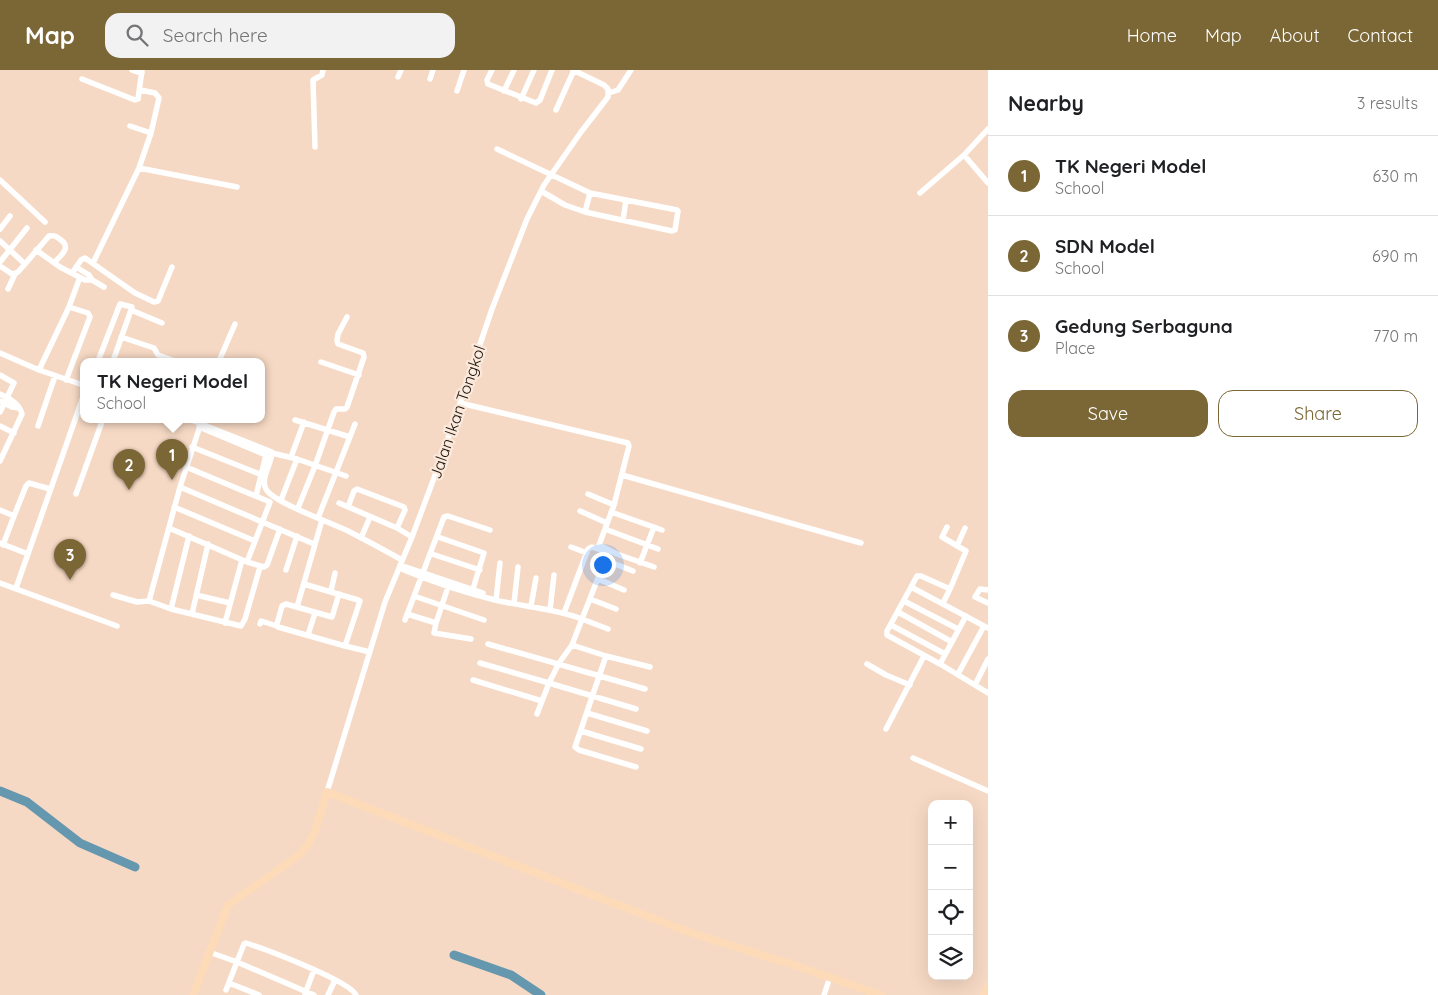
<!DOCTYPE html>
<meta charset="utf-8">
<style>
:root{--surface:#fff;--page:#f2f2f2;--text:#202124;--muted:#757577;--line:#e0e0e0;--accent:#7b6635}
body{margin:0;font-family:Quicksand,sans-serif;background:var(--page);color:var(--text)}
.controls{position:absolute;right:15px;bottom:15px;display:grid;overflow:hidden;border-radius:10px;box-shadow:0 5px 20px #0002}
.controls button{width:45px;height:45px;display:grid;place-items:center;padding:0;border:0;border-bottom:1px solid var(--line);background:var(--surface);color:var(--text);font:25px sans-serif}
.you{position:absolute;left:602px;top:494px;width:18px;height:18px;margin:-12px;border:4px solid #fff;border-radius:50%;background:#1a73e8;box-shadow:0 0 0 8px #1a73e833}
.badge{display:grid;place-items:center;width:32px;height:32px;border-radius:50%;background:var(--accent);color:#fff;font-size:16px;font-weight:700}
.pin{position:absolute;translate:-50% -41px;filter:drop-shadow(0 1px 2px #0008)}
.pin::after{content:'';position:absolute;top:26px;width:18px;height:15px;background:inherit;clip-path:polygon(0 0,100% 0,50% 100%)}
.popup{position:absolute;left:80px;top:288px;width:185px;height:65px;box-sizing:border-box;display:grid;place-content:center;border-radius:10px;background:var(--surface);filter:drop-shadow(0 1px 4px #0005);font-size:16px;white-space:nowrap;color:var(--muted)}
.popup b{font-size:19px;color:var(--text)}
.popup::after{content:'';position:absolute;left:50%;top:100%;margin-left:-10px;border:10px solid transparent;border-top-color:var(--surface)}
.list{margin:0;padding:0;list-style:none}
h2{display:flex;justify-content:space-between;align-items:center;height:65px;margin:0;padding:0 20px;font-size:21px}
h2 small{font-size:16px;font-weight:400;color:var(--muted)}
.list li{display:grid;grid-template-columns:32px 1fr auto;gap:15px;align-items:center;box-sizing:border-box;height:80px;padding:0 20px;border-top:1px solid var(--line)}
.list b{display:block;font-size:19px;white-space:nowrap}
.list p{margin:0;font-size:16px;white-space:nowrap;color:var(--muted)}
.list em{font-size:16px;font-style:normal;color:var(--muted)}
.actions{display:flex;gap:10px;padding:15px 20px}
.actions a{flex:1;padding:11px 0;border:1px solid var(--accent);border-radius:15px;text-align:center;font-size:18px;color:var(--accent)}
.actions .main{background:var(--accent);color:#fff}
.icon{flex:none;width:28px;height:28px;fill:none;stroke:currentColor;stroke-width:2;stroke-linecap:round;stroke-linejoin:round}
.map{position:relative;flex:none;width:988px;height:925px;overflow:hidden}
header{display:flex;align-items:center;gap:30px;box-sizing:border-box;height:70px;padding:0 25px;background:var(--accent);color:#fff}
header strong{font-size:24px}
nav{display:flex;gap:28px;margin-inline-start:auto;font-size:18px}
.search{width:350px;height:45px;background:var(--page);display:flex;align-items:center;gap:12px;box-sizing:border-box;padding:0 18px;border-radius:15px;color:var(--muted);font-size:19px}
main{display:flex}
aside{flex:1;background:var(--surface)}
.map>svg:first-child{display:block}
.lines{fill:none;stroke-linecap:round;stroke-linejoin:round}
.river{stroke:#6597ae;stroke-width:9}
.minor{stroke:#fff;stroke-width:5.5}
.major{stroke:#fddab8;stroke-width:8}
.labels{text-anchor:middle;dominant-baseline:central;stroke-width:4.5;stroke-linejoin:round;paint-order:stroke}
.street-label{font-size:16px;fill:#1e140c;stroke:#fbe9dc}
</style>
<header>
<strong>Map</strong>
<div class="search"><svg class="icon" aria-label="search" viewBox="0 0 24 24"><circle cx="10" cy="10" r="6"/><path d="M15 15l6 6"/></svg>Search here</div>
<nav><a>Home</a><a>Map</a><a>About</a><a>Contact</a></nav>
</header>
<main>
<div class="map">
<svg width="988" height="925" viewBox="0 0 988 925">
<rect width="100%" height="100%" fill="#f6d9c4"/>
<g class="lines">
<path class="river" d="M 0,721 L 27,732 L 80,773 L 135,797
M 454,885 L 511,905 L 541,925"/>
<path class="minor" d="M 132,0 L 142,3
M 492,0 L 487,10 L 488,14 L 536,33 L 540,30 L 552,0
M 398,7 L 401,0
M 82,9 L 135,30 L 138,29 L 142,0
M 430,9 L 433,0
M 457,21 L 464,0
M 504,21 L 514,0
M 609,23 L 618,20 L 631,0
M 521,29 L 534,0
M 556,40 L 574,0
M 130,56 L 151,63
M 988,59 L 964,85 L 988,113
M 315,77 L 313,10 L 322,5 L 323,0
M 497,79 L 590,123 L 677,140 L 678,141 L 675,160 L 672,161 L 585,142 L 565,135 L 541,121
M 139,98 L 237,117
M 0,110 L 45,152
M 920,123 L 964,85
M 585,142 L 590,123
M 623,150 L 626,130
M 0,159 L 10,146
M 0,171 L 25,194 L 49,166 C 54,165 56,166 61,170 C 72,178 60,186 54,193
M 36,180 L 60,197 L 85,210 L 92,210 L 104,217
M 0,192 L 27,158
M 93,193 L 139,98 L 151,63 L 159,28 L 155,23 L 140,20
M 0,196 L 12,204 L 18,202 L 25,194
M 76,197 L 89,205 L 92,210
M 72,203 L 81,190 L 85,188 L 135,223 L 154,232 L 158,231 L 172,197
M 8,219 L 15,204
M 121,267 L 154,278 L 158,285 L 175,291
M 0,283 L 39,300 L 83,315
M 98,291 L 120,234 L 132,237 L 131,240 L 162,253
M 113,291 L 131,240
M 219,291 L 235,254
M 321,292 L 359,305
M 39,300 L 69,237 L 80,207
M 0,305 L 14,313 L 0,342
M 66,310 L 90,247 L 88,243 L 69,237
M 0,324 C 10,329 19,333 22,344 L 0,391
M 0,331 L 12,337 L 19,338
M 460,333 L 628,373 L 629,376 L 614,435 L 599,475 L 617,484 L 654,497
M 189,349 L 272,382 C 272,393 260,409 266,419 C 272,432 332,453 348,461 C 366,470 384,480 402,490
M 295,350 L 350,367
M 0,356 L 14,363
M 38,356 L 55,306
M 199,357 L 266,385 L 256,426
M 192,377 L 262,405
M 272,383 L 297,389 L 346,406
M 291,387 L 304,352
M 186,397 L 270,432 L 247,492
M 622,405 L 861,473
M 180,417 L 314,474
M 76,424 L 103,349
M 588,424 L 614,435
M 281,430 L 297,389
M 339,433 L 397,458 L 412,467
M 174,437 L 255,471
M 348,437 L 354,421 L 357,419 L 404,437 L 405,440 L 397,458
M 298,438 L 315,396 L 334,342 L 336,339 L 345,339 L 347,337 L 364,287 L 363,283 L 338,274 L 337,271 L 338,264 L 347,247
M 0,440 L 14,446 L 26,416 L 29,413 L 50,419
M 580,441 L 607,453
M 611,442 L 662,460
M 318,448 L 355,354
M 947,457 L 942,467 L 966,481 L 950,519
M 169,458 L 247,492 L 264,497 L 267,495 L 280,459
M 605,459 L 658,479
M 438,467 L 484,483 L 472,522
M 361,468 L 370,447
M 0,473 L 28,484
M 3,475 L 14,446
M 957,476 L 965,458
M 571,477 L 587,483
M 432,484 L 480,500
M 605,490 L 633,501
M 640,493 L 654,457
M 400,495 L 483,523
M 399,498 C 430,511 462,522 495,530 C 524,537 554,538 582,549 L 607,485 L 604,481 L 592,477 L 588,479 L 564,543
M 286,500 L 297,466
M 598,509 L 624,520
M 0,513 L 117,556
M 304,514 L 358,530 L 360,531 L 345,576 L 278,557 L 277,554 L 282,536 L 286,534 L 332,547 L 339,524
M 449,514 L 436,553 L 434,563 L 471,569
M 911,517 L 988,558
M 16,518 L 83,327
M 988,520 L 980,519 L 975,527 L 988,533
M 331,521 L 335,503
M 113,525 L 137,532 L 149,531 L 171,539 L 241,556 L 245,549 L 260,497
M 196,525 L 230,533
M 414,526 L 484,550
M 590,529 L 616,539
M 496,530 L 500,493
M 149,531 L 180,417 L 201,353
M 904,531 L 958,559
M 514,533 L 518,497
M 943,533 L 950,519 L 921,506 L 917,506 L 887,561 L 887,565 L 940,594 L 988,623
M 531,536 L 536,508
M 297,537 L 322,450
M 171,539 L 189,466
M 550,540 L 554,505
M 898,542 L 952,572
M 192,544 L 208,474
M 407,544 L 436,553
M 405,550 L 444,447 L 448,446 L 490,460
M 225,553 L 242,490
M 260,554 L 261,551 L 277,556
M 891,555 L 945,584
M 608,559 L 582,549 L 572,575 L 606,586 L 650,597
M 308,565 L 315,543
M 488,574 L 645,619
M 572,575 L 559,593 L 549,613 L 636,639
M 345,576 L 370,582
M 606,586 L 575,677 L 579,680 L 636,697
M 480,593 L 549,613 L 537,644
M 867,594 L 886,605 L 910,615
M 940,594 L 966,546
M 958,604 L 984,556
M 473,610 L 542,631
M 975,615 L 988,589
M 587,643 L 647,661
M 886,659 L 924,586
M 581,661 L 641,679
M 913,688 L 988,721
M 327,722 L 385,532 L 412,467 L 440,392 L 492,239 L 527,149 L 544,115 L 581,62 L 608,27 L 608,19 L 604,15 L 573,0
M 209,882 L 237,892 L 314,925
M 229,913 L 259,925
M 226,920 L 244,874 L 246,873 C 265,879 350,911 356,925
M 305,924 L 314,900
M 328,925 L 335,910
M 824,925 L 830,907"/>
<path class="major" d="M 193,925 L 228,835 L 298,786 L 308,775 L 315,761 L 327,722 L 691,863 L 797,896 L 881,925
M 984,925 L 988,916"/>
</g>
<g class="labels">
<g class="street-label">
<text transform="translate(457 342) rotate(-71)">Jalan Ikan Tongkol</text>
</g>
</g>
</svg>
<div class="controls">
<button>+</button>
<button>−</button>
<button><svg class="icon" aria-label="locate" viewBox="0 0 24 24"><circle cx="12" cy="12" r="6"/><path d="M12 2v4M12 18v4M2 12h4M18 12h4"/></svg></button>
<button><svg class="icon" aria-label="layers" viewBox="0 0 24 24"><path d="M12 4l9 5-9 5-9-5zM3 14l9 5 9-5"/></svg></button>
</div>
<div class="you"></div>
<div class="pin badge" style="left:172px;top:410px">1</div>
<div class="popup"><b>TK Negeri Model</b>School</div>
<div class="pin badge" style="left:129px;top:420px">2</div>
<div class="pin badge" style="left:70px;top:510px">3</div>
</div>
<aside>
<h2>Nearby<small>3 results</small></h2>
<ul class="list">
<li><span class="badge">1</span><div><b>TK Negeri Model</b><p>School</p></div><em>630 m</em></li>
<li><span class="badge">2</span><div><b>SDN Model</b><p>School</p></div><em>690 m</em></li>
<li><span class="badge">3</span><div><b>Gedung Serbaguna</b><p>Place</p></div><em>770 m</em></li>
</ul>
<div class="actions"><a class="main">Save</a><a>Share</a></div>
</aside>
</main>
